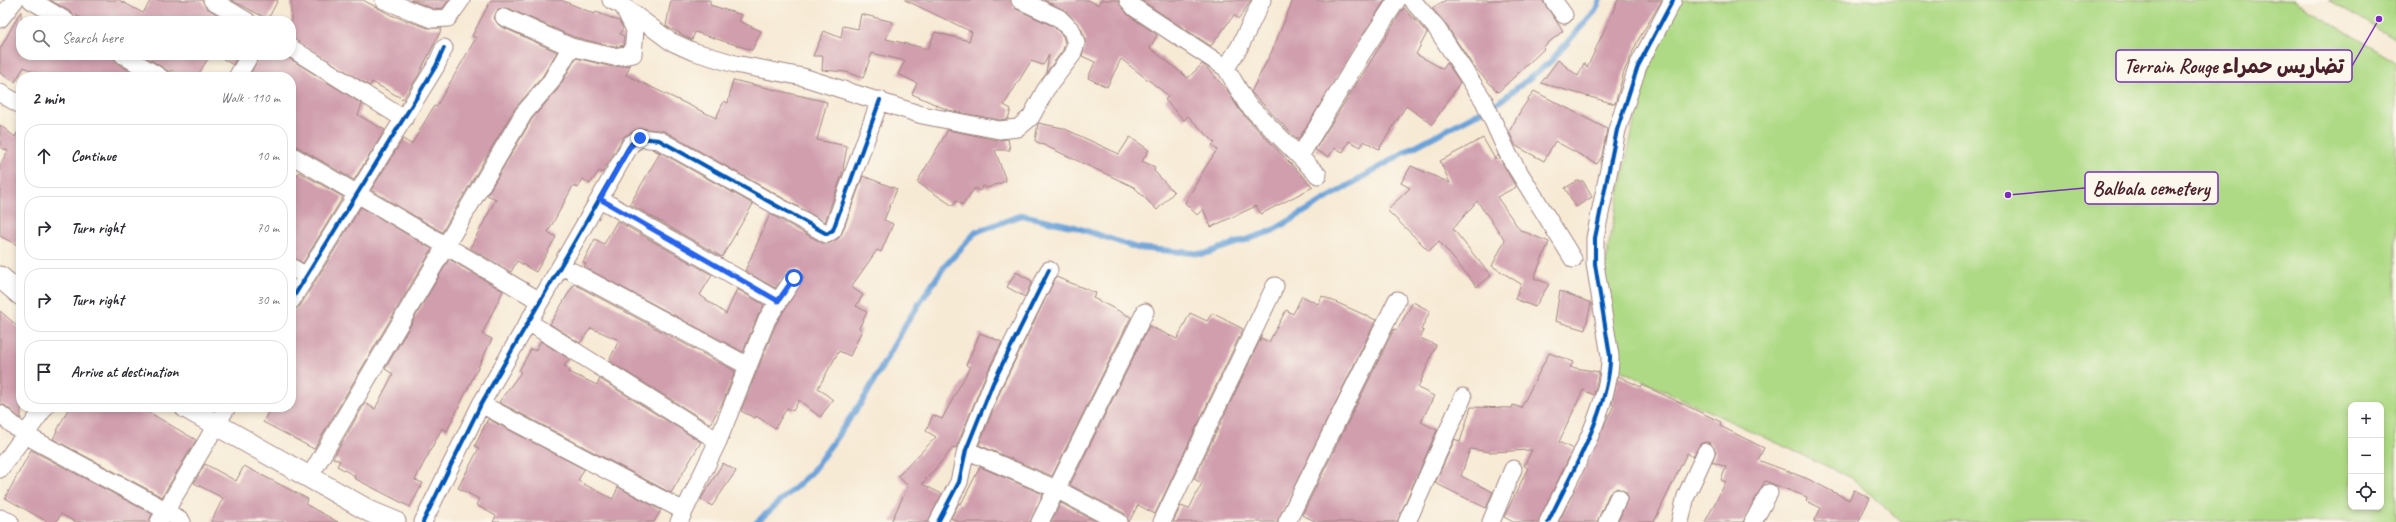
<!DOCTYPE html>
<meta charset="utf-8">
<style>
:root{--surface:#fff;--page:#f7f7f7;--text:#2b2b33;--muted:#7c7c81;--line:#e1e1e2}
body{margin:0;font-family:Caveat,"Playpen Sans Arabic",sans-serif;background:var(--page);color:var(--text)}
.controls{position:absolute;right:12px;bottom:12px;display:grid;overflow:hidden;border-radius:8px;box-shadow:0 2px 6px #0003}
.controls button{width:36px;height:36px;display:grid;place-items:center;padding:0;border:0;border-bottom:1px solid var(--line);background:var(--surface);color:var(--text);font:20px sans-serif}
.stop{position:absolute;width:12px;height:12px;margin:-9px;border:3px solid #2563eb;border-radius:50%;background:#fff}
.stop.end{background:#2563eb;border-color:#fff;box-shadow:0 1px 4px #0008}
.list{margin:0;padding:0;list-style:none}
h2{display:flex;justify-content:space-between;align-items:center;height:52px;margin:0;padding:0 16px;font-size:17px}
h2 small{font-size:13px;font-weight:400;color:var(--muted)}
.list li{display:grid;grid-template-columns:26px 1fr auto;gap:12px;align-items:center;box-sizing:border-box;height:64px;margin:0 8px 8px;padding:0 8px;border:1px solid var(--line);border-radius:16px}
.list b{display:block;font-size:15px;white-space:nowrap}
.list em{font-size:13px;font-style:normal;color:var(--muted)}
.icon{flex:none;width:22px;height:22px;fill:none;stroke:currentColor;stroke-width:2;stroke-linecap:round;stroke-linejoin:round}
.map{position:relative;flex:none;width:2396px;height:522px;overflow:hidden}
.search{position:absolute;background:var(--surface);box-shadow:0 2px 6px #0003;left:16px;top:16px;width:280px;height:44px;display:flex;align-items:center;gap:10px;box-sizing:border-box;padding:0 14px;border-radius:16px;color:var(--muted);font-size:15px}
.panel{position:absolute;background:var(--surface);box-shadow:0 2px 6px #0003;left:16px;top:72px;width:280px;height:340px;border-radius:16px}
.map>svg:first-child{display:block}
.green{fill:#afda85;stroke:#7c7c58;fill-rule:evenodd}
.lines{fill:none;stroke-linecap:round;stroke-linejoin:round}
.stream{stroke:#6aa2d8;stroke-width:6}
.building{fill:#d09ead}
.minor-casing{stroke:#a08480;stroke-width:19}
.tertiary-casing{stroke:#a08480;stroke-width:23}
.minor{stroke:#fff;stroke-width:17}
.tertiary{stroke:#fff;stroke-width:21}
.cycleway-casing{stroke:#fbf7ec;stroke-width:6}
.cycleway{stroke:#0057b8;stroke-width:4}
.route{stroke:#2563eb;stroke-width:5}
.leader{fill:none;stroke:#7b2cbf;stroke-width:1.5}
.callout-dot{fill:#7b2cbf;stroke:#fbf7ec;stroke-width:1.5}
.callout{fill:#fbf7ec;stroke:#7b2cbf;stroke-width:1.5}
.callout-label{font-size:20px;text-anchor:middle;font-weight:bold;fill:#4a1f2b}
</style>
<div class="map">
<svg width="2396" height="522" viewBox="0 0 2396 522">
<rect width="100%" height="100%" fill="#fbf7ec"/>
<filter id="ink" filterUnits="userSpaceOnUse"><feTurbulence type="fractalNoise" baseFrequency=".025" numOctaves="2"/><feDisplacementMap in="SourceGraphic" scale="8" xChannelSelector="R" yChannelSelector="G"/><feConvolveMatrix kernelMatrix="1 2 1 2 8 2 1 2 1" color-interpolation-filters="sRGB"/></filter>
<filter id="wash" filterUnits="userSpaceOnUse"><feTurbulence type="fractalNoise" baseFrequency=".012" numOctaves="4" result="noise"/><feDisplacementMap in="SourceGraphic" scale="16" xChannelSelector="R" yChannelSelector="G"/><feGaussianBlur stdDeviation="0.9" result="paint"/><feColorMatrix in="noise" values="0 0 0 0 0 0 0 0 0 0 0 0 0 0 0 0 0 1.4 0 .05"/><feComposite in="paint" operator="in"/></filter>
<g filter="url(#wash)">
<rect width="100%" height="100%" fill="#f7ead5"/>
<path class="green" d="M 1680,0 L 2294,0 L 2396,62 L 2396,522 L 1901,522 L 1852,478 L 1622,371 L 1595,311 L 1643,79 ZM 2351,405 L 2381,405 L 2381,507 L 2351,507 Z
M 2329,0 L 2396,0 L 2396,39 Z"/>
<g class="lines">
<path class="stream" d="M 757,522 L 811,473 L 865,397 L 907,322 L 944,267 L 976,232 L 1022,215 L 1075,227 L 1137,248 L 1204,254 L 1272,231 L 1410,149 L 1499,102 L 1550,62 L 1595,11 L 1600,0"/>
</g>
<g id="blocks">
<path class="building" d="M 50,0 L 119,0 L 143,13 L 151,0 L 202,0 L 207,8 L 228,21 L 86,21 Z
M 231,0 L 278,0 L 268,19 Z
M 291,0 L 363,0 L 391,15 L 428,28 L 442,28 L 418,76 L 403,99 L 372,82 L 370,86 L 291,38 Z
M 411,0 L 449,0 L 443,8 L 434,9 Z
M 491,0 L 561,0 L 595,14 L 596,12 L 619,21 L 623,28 L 620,34 L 624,36 L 624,45 L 614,47 L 574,37 L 508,8 L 498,9 L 494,18 L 500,26 L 557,52 L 542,77 L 515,108 L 442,232 L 371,190 L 403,139 L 411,144 L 413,142 L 434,106 L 436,107 L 476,38 L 472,36 Z
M 671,0 L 710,0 L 710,5 L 742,15 L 739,21 L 761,31 L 752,50 L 695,32 L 692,40 L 666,26 Z
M 905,0 L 1010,0 L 1016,9 L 1053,26 L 1063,36 L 1065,43 L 1063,50 L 1046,73 L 1049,55 L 1043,65 L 1031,61 L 1004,105 L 1011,109 L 1008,119 L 999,120 L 948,110 L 912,94 L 917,83 L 898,74 L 905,61 L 872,53 L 863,78 L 846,72 L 822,70 L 823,56 L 813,56 L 824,31 L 841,38 L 843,26 L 858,29 L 861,14 L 893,22 L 886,39 L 928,49 L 935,32 L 969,41 L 972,32 Z
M 1044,0 L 1088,0 L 1098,5 L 1101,0 L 1118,0 L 1128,15 L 1157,35 L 1150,48 L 1188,78 L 1202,64 L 1204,65 L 1227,90 L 1240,111 L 1313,187 L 1261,214 L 1256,206 L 1211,227 L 1203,209 L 1197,215 L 1185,203 L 1205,168 L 1217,150 L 1212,145 L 1215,143 L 1188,116 L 1184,120 L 1165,100 L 1169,96 L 1121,59 L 1107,87 L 1088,78 L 1095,62 L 1082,56 L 1086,40 L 1081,28 L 1066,11 Z
M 1141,0 L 1251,0 L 1239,19 L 1234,15 L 1211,46 Z
M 1293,0 L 1385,0 L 1298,140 L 1251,92 L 1272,51 Z
M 1446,0 L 1542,0 L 1563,31 L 1543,47 L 1544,49 L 1498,92 L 1473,66 L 1445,23 L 1432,8 Z
M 1618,0 L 1662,0 L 1637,42 L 1624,72 L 1615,104 L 1541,83 L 1558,60 L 1578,76 L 1584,63 L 1587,68 Z
M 1404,8 L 1427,33 L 1416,54 L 1443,69 L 1447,63 L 1460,82 L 1452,95 L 1432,124 L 1406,106 L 1379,149 L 1364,141 L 1361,147 L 1349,141 L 1343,152 L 1334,148 L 1329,157 L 1315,150 Z
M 21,11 L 21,55 L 113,55 L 118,64 L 140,77 L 43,77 L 24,67 L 15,82 L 0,73 L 0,49 Z
M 143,55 L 210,55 L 197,77 L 182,77 L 171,70 L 170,72 Z
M 217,55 L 238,55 L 233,65 Z
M 260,55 L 284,55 L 362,104 L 358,115 L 385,130 L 354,180 L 291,143 L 291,77 L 253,77 L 250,75 Z
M 576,58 L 612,67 L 630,65 L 626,75 L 716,118 L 724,101 L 728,103 L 733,80 L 827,102 L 817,140 L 847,146 L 843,169 L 844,169 L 825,222 L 664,131 L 641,128 L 624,136 L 602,173 L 599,171 L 590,184 L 583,179 L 578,188 L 573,186 L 548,232 L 556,237 L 536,272 L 517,261 L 511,272 L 470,248 L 496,199 L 487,195 L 532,119 L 558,89 Z
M 1534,91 L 1607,129 L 1602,156 L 1597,164 L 1555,141 L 1544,161 L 1516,146 L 1509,132 L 1521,110 Z
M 1038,123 L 1063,128 L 1119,154 L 1130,137 L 1149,150 L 1142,161 L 1155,167 L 1154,171 L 1174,192 L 1157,210 L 1134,187 L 1035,141 Z
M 0,125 L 15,137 L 21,126 L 21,247 L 0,236 L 0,165 L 8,151 L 0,147 Z
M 948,130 L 997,140 L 1008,139 L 1010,150 L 995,150 L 1006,181 L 987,188 L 983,186 L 980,191 L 975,188 L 962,205 L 956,200 L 953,206 L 917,182 Z
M 1483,138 L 1495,159 L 1498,155 L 1516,187 L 1497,197 L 1520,230 L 1549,242 L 1534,278 L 1549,284 L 1535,307 L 1515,299 L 1521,284 L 1492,266 L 1505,240 L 1477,201 L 1453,229 L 1491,276 L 1477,287 L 1439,241 L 1429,251 L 1387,210 L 1410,188 L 1401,183 L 1411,166 L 1450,183 L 1440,161 Z
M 652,149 L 656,150 L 753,204 L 722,257 L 630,204 L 660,153 Z
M 299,172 L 343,197 L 303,263 L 291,257 L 291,185 Z
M 863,176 L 897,189 L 884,220 L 893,224 L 881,252 L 877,250 L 851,287 L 863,295 L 856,306 L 867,312 L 859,328 L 862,330 L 850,356 L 839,351 L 818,388 L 833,400 L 820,417 L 799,400 L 793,411 L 787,408 L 775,428 L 756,416 L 755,418 L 741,411 L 776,324 L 804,278 L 800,270 L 790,269 L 775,288 L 745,271 L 770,214 L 822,243 L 828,244 L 839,238 L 842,233 Z
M 1577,181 L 1583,181 L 1592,197 L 1576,207 L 1565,188 Z
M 361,207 L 432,249 L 314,449 L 263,422 L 271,407 L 291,407 L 291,311 L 300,306 Z
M 617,221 L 712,275 L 700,295 L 726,314 L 737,289 L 764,305 L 758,315 L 743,352 L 584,267 L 586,264 L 583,262 L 595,239 L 604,244 Z
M 449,259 L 503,291 L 482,334 L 492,339 L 447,431 L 442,428 L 415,480 L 423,483 L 410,507 L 354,478 L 355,476 L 337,466 L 340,461 L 333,458 L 365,403 L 375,409 L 393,374 L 385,369 Z
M 1016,272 L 1032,281 L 1025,297 L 1007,287 Z
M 1056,277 L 1096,293 L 1093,298 L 1131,317 L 1052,476 L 979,445 L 1002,387 Z
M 574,284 L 735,371 L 723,402 L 710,424 L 609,361 L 619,340 L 591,328 L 580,343 L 550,324 Z
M 1560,291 L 1591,303 L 1585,330 L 1555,321 Z
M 1302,296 L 1318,304 L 1322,296 L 1376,320 L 1277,522 L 1173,522 L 1181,506 L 1189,509 L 1202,483 L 1194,479 L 1261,338 L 1269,342 L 1286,310 L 1293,314 Z
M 1413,302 L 1430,311 L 1421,330 L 1424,331 L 1420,338 L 1436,345 L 1418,388 L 1434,396 L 1421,422 L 1437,430 L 1397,522 L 1317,522 L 1302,515 L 1394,329 L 1397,330 Z
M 0,311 L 21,329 L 21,419 L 6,406 L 0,404 Z
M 1190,313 L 1207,321 L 1212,313 L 1243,329 L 1155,514 L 1138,505 L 1129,522 L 1124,513 L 1070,485 L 1149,326 L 1177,339 Z
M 980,333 L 1002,342 L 984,379 L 956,448 L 954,447 L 922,484 L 942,494 L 928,522 L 891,522 L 908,486 L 898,476 L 936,437 L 926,431 L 933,415 L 942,419 L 970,367 L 966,365 Z
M 541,341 L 569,359 L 564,366 L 570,369 L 569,372 L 597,385 L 600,379 L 701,442 L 671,493 L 499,402 L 521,372 L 519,371 L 531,349 L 535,351 Z
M 1549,353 L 1574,362 L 1570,367 L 1599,372 L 1594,395 L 1583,390 L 1559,442 L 1573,449 L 1538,522 L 1513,522 L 1504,517 L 1528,468 L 1524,466 L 1532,450 L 1490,452 L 1470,449 L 1461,476 L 1493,492 L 1486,508 L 1435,483 L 1455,439 L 1460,442 L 1471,407 L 1512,408 L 1513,405 L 1521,408 Z
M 1618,376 L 1641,387 L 1642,385 L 1664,395 L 1721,422 L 1720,426 L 1764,448 L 1758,460 L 1808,479 L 1849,500 L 1854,490 L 1870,498 L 1858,522 L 1814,522 L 1821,508 L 1806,501 L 1807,497 L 1765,481 L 1743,522 L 1705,522 L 1726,482 L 1721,480 L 1726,467 L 1712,462 L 1716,451 L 1710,443 L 1705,442 L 1700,444 L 1693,457 L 1687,453 L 1654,522 L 1618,522 L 1628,497 L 1626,492 L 1617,488 L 1609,494 L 1597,522 L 1559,522 L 1614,405 L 1612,404 Z
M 69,407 L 140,407 L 196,440 L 162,497 L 53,439 Z
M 488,419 L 584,469 L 578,481 L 613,499 L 618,487 L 661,510 L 654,522 L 493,522 L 496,516 L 476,505 L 479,499 L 458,488 L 479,448 L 475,446 Z
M 31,450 L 152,514 L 149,522 L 75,522 L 61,514 L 56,522 L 48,522 L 5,498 Z
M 723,463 L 736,471 L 712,506 L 701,499 Z
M 205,464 L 236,481 L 244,466 L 308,499 L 305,504 L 338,522 L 211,522 L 223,498 L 194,483 Z
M 980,467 L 1043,494 L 1030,522 L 960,522 L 951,518 L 959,503 L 961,504 Z
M 1061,503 L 1097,522 L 1051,522 Z"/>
</g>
</g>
<g filter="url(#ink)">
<use href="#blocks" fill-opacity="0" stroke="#a08480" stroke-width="1"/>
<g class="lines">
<defs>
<path id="minor" d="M 31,0 L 66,21
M 212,0 L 247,21
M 384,0 L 432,19 L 448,18 L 461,0
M 611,0 L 623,6 L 670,41 L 692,51 L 735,64 L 803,77 L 922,115 L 999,130 L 1018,128 L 1031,117 L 1046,89 L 1072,55 L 1076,43 L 1072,31 L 1059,18 L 1020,0
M 1128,0 L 1135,8 L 1226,68 L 1247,104 L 1318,175
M 1412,0 L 1437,29 L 1484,101 L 1509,156 L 1573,259
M 1553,0 L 1564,15
M 504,17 L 571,47
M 0,19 L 15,0
M 291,48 L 404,119
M 123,55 L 160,77
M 1226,68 L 1240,46 L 1262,0
M 237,77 L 250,55
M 0,93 L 21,105
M 291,155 L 540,301
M 1300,156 L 1362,53 L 1397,0
M 600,199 L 778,301
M 562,266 L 748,366
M 291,267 L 306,276
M 291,301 L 436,66 L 444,48
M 530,323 L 718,441
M 481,404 L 684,511
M 0,414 L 25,435 L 167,511 L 182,522
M 966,450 L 1056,489 L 1119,522
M 0,469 L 45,407
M 310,476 L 524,113 L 550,83 L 571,47 L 614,57 L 633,54 L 635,30 L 623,6
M 0,518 L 10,522
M 159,522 L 227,407
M 423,522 L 481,404 L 631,144 L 640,138 L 659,140 L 827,234 L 833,230 L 880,100
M 679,522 L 718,441 L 767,319 L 794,278
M 938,522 L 959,482 L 966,450 L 993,383 L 1049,270
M 1040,522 L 1145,312
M 1162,522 L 1275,286
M 1287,522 L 1397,300
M 1407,522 L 1463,397
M 1491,522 L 1513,469
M 1548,522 C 1570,476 1611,406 1610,356 L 1595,264 L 1595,238 L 1617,130 L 1638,66 L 1673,0
M 1607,522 L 1618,498
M 1680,522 L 1686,496 L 1706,452
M 1753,522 L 1769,493"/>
<path id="tertiary" d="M 0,277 L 21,295
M 185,407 L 371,512 L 395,522"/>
</defs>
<use href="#minor" class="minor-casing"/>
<use href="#tertiary" class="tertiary-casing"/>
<use href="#minor" class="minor"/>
<use href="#tertiary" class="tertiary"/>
<defs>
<path id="cycleway" d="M 291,301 L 436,66 L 444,48
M 423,522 L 481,404 L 631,144 L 640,138 L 659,140 L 827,234 L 833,230 L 880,100
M 938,522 L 959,482 L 966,450 L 993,383 L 1049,270
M 1548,522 C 1570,476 1611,406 1610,356 L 1595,264 L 1595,238 L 1617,130 L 1638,66 L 1673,0"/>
</defs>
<use href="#cycleway" class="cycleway-casing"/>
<use href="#cycleway" class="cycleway"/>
</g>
</g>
<g class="lines" filter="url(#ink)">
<path class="route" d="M 640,138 L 629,148 L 600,199 L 778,301 L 794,278"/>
</g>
<path class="leader" d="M2379 19L2352 66M2008 195L2085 188"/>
<g class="callout-dot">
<circle cx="2379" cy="19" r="4"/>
<circle cx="2008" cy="195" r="4"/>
</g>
<g class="callout">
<rect x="2116" y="50" width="236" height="32" rx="4"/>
<rect x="2085" y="172" width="133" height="32" rx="4"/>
</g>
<g class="callout-label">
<text x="2234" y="73">Terrain Rouge تضاريس حمراء</text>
<text x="2151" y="195">Balbala cemetery</text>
</g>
</svg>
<div class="controls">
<button>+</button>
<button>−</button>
<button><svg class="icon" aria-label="locate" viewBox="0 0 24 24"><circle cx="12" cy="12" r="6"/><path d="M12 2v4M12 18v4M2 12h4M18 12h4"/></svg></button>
</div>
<div class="stop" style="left:794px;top:278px"></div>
<div class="stop end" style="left:640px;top:138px"></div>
<div class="search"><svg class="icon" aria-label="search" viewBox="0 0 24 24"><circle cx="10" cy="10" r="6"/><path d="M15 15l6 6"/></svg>Search here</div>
<section class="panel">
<h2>2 min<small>Walk · 110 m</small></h2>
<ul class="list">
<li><svg class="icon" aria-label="ahead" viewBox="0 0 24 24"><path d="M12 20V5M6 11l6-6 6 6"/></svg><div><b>Continue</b></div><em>10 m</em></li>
<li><svg class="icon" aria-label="right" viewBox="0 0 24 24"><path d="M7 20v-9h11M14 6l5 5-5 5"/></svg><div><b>Turn right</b></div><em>70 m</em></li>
<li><svg class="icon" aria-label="right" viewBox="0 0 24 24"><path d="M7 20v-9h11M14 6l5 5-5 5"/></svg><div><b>Turn right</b></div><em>30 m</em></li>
<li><svg class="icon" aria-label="arrive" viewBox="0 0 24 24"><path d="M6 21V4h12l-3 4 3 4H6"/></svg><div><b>Arrive at destination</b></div></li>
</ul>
</section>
</div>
